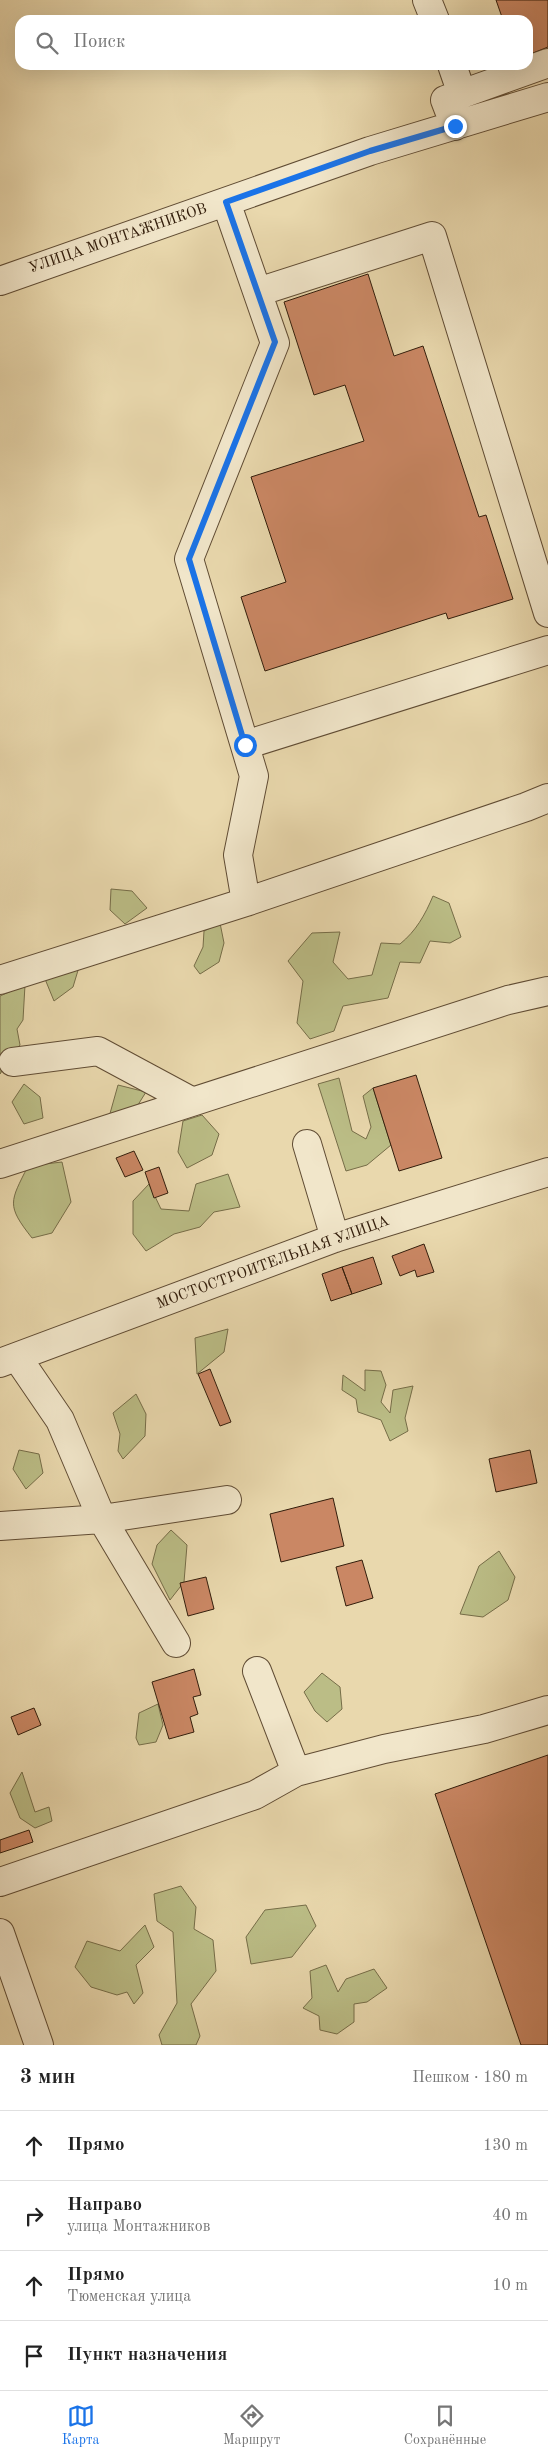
<!DOCTYPE html>
<html lang="ru">
<meta charset="utf-8">
<style>
:root{--surface:#fff;--page:#f2f2f2;--text:#222;--muted:#767676;--line:#e0e0e0;--accent:#1a73e8}
body{margin:0;font-family:"Old Standard TT",serif;background:var(--page);color:var(--text)}
.stop{position:absolute;width:15px;height:15px;margin:-11px;border:4px solid #1a73e8;border-radius:50%;background:#fff}
.stop.end{background:#1a73e8;border-color:#fff;box-shadow:0 1px 5px #0008}
.list{margin:0;padding:0;list-style:none}
h2{display:flex;justify-content:space-between;align-items:center;height:65px;margin:0;padding:0 20px;font-size:21px}
h2 small{font-size:16px;font-weight:400;color:var(--muted)}
.list li{display:grid;grid-template-columns:32px 1fr auto;gap:15px;align-items:center;box-sizing:border-box;height:70px;padding:0 20px;border-top:1px solid var(--line)}
.list b{display:block;font-size:19px;white-space:nowrap}
.list p{margin:0;font-size:16px;white-space:nowrap;color:var(--muted)}
.list em{font-size:16px;font-style:normal;color:var(--muted)}
.icon{flex:none;width:28px;height:28px;fill:none;stroke:currentColor;stroke-width:2;stroke-linecap:round;stroke-linejoin:round}
.map{position:relative;flex:none;width:548px;height:2045px;overflow:hidden}
.search{position:absolute;background:var(--surface);box-shadow:0 5px 20px #0002;left:15px;right:15px;top:15px;height:55px;display:flex;align-items:center;gap:12px;box-sizing:border-box;padding:0 18px;border-radius:15px;color:var(--muted);font-size:19px}
.sheet{height:345px;background:var(--surface)}
nav{display:flex;justify-content:space-around;align-items:center;box-sizing:border-box;height:70px;border-top:1px solid var(--line);background:var(--surface);font-size:14px;color:var(--muted)}
nav a{display:grid;justify-items:center;gap:2px}
nav .on{color:var(--accent)}
.map>svg:first-child{display:block}
.green{fill:#bbbd86;stroke:#766d48}
.building{fill:#ca8764;stroke:#321d0b}
.lines{fill:none;stroke-linecap:round;stroke-linejoin:round}
.minor-casing{stroke:#604c34;stroke-width:30}
.minor{stroke:#f1e6ca;stroke-width:28}
.route{stroke:#1a73e8;stroke-width:6}
.labels{text-anchor:middle;dominant-baseline:central;stroke-width:4;stroke-linejoin:round;paint-order:stroke}
.street-label{font-size:15px;fill:#321d0b;stroke:#f1e6ca}
</style>
<div class="map">
<svg width="548" height="2045" viewBox="0 0 548 2045">
<rect width="100%" height="100%" fill="#e9d8ad"/>
<filter id="stains"><feTurbulence type="fractalNoise" baseFrequency=".004" numOctaves="4"/><feColorMatrix values="0 0 0 0 .2 0 0 0 0 .09 0 0 0 0 .02 0 0 0 .5 -.17"/></filter>
<radialGradient id="worn" r=".72"><stop offset=".6" stop-color="#630" stop-opacity="0"/><stop offset="1" stop-color="#630" stop-opacity=".3"/></radialGradient>
<path class="green" d="M 111,889 L 132,891 L 147,908 L 125,924 L 110,910 Z
M 433,896 L 449,903 L 461,937 L 450,943 L 430,941 L 420,963 L 400,962 L 388,998 L 343,1006 L 334,1031 L 310,1039 L 297,1023 L 303,981 L 288,961 L 312,933 L 340,932 L 333,962 L 348,979 L 372,975 L 381,943 L 400,944 C 416,931 425,915 433,896 Z
M 220,923 L 224,943 L 219,962 L 200,974 L 194,966 L 203,947 L 204,931 Z
M 79,967 L 73,987 L 54,1001 L 45,979 Z
M 25,985 L 23,1020 L 17,1029 L 20,1045 L 0,1074 L 0,996 Z
M 339,1078 L 352,1131 L 366,1139 L 371,1127 L 363,1096 L 373,1088 L 391,1145 L 367,1165 L 346,1171 L 318,1084 Z
M 24,1084 L 40,1097 L 43,1118 L 24,1124 L 12,1102 Z
M 118,1085 L 146,1092 L 136,1108 L 109,1117 Z
M 202,1115 L 219,1134 L 212,1155 L 187,1168 L 178,1152 L 183,1121 Z
M 62,1162 L 71,1202 L 52,1233 L 32,1238 C 6,1205 10,1202 28,1166 Z
M 228,1174 L 240,1207 L 214,1212 L 200,1227 L 174,1234 L 146,1251 L 133,1234 L 133,1201 L 149,1184 L 161,1209 L 189,1211 L 196,1184 Z
M 228,1329 L 224,1352 L 197,1374 L 195,1338 Z
M 365,1370 L 381,1371 L 386,1385 L 381,1402 L 390,1413 L 393,1390 L 413,1386 L 405,1418 L 408,1431 L 390,1441 L 381,1420 L 358,1412 L 356,1399 L 342,1390 L 343,1375 L 365,1391 Z
M 136,1394 L 146,1414 L 145,1436 L 123,1459 L 118,1451 L 120,1434 L 113,1413 Z
M 19,1450 L 39,1454 L 43,1473 L 26,1489 L 13,1469 Z
M 171,1530 L 187,1545 L 184,1582 L 170,1600 L 152,1564 L 157,1545 Z
M 499,1551 L 515,1577 L 508,1600 L 483,1617 L 460,1614 L 479,1566 Z
M 322,1673 L 340,1687 L 342,1709 L 327,1722 L 315,1711 L 304,1692 Z
M 158,1704 L 163,1725 L 156,1742 L 139,1745 L 136,1738 L 139,1713 Z
M 22,1772 L 35,1812 L 49,1807 L 52,1821 L 35,1828 L 20,1818 L 10,1793 Z
M 181,1886 L 196,1907 L 194,1929 L 213,1940 L 216,1971 L 191,2004 L 200,2036 L 196,2045 L 162,2045 L 159,2035 L 177,2003 L 173,1932 L 157,1921 L 154,1894 Z
M 306,1905 L 316,1926 L 292,1957 L 251,1964 L 246,1937 L 265,1910 Z
M 145,1925 L 154,1947 L 136,1965 L 143,1993 L 134,2004 L 127,1992 L 117,1995 L 91,1987 L 75,1967 L 87,1941 L 120,1951 Z
M 326,1965 L 338,1992 L 346,1979 L 374,1969 L 387,1988 L 367,2002 L 354,2004 L 354,2022 L 337,2034 L 320,2030 L 319,2016 L 303,2008 L 312,1998 L 310,1971 Z"/>
<path class="building" d="M 496,0 L 548,0 L 548,47 L 528,55 L 528,20 L 503,20 Z
M 368,274 L 394,356 L 423,346 L 479,517 L 486,515 L 513,599 L 448,619 L 446,613 L 265,671 L 241,597 L 286,582 L 251,477 L 364,441 L 345,385 L 314,395 L 284,302 Z
M 416,1075 L 442,1158 L 399,1171 L 373,1088 Z
M 134,1151 L 143,1170 L 125,1177 L 116,1158 Z
M 159,1167 L 168,1193 L 154,1198 L 145,1172 Z
M 424,1244 L 434,1272 L 417,1277 L 415,1270 L 400,1276 L 392,1256 Z
M 373,1257 L 382,1284 L 352,1294 L 342,1267 Z
M 342,1267 L 352,1294 L 331,1301 L 322,1274 Z
M 210,1369 L 231,1422 L 220,1426 L 198,1374 Z
M 530,1450 L 537,1483 L 496,1492 L 489,1459 Z
M 333,1498 L 344,1546 L 281,1562 L 270,1514 Z
M 362,1560 L 373,1598 L 346,1606 L 336,1567 Z
M 206,1577 L 214,1609 L 188,1616 L 180,1583 Z
M 194,1669 L 201,1695 L 193,1697 L 198,1714 L 190,1717 L 194,1732 L 169,1739 L 152,1682 Z
M 34,1708 L 41,1725 L 18,1735 L 11,1717 Z
M 548,1755 L 548,2045 L 521,2045 L 435,1794 Z
M 29,1830 L 33,1842 L 0,1853 L 0,1840 Z"/>
<g class="lines">
<defs>
<path id="minor" d="M 427,0 L 435,20
M 452,65 L 462,94
M 455,126 L 445,100 L 548,63
M 226,202 L 275,343 L 189,559 L 254,776 L 238,855 L 246,902
M 0,281 L 370,151 L 548,97
M 258,292 L 432,236 L 548,613
M 245,745 L 548,650
M 0,980 L 246,902 L 526,807 L 548,798
M 13,1062 L 98,1051 L 191,1101
M 307,1144 L 335,1238
M 0,1164 L 508,1000 L 548,991
M 17,1357 L 60,1420 L 102,1519 L 176,1643
M 0,1363 L 335,1238 L 548,1172
M 0,1526 L 102,1519 L 227,1500
M 257,1671 L 296,1772
M 0,1882 L 255,1795 L 296,1772 L 384,1749 L 484,1729 L 548,1710
M 0,1933 L 39,2045"/>
</defs>
<use href="#minor" class="minor-casing"/>
<use href="#minor" class="minor"/>
</g>
<g class="lines">
<path class="route" d="M 245,745 L 189,559 L 275,342 L 226,202 L 370,151 L 455,126"/>
</g>
<g class="labels">
<g class="street-label">
<text transform="translate(118 239) rotate(-19)">УЛИЦА МОНТАЖНИКОВ</text>
<text transform="translate(273 1263) rotate(-20)">МОСТОСТРОИТЕЛЬНАЯ УЛИЦА</text>
</g>
</g>
<rect width="100%" height="100%" filter="url(#stains)"/>
<rect width="100%" height="100%" fill="url(#worn)"/>
</svg>
<div class="stop" style="left:245px;top:745px"></div>
<div class="stop end" style="left:455px;top:126px"></div>
<div class="search"><svg class="icon" aria-label="search" viewBox="0 0 24 24"><circle cx="10" cy="10" r="6"/><path d="M15 15l6 6"/></svg>Поиск</div>
</div>
<section class="sheet">
<h2>3 мин<small>Пешком · 180 m</small></h2>
<ul class="list">
<li><svg class="icon" aria-label="ahead" viewBox="0 0 24 24"><path d="M12 20V5M6 11l6-6 6 6"/></svg><div><b>Прямо</b></div><em>130 m</em></li>
<li><svg class="icon" aria-label="right" viewBox="0 0 24 24"><path d="M7 20v-9h11M14 6l5 5-5 5"/></svg><div><b>Направо</b><p>улица Монтажников</p></div><em>40 m</em></li>
<li><svg class="icon" aria-label="ahead" viewBox="0 0 24 24"><path d="M12 20V5M6 11l6-6 6 6"/></svg><div><b>Прямо</b><p>Тюменская улица</p></div><em>10 m</em></li>
<li><svg class="icon" aria-label="arrive" viewBox="0 0 24 24"><path d="M6 21V4h12l-3 4 3 4H6"/></svg><div><b>Пункт назначения</b></div></li>
</ul>
</section>
<nav>
<a class="on"><svg class="icon" aria-label="map" viewBox="0 0 24 24"><path d="M3 6l6-2 6 2 6-2v14l-6 2-6-2-6 2zM9 4v14M15 6v14"/></svg>Карта</a>
<a><svg class="icon" aria-label="directions" viewBox="0 0 24 24"><path d="M12 3l9 9-9 9-9-9zM9 14v-3h6M13 9l2 2-2 2"/></svg>Маршрут</a>
<a><svg class="icon" aria-label="saved" viewBox="0 0 24 24"><path d="M7 4h10v16l-5-4-5 4z"/></svg>Сохранённые</a>
</nav>
